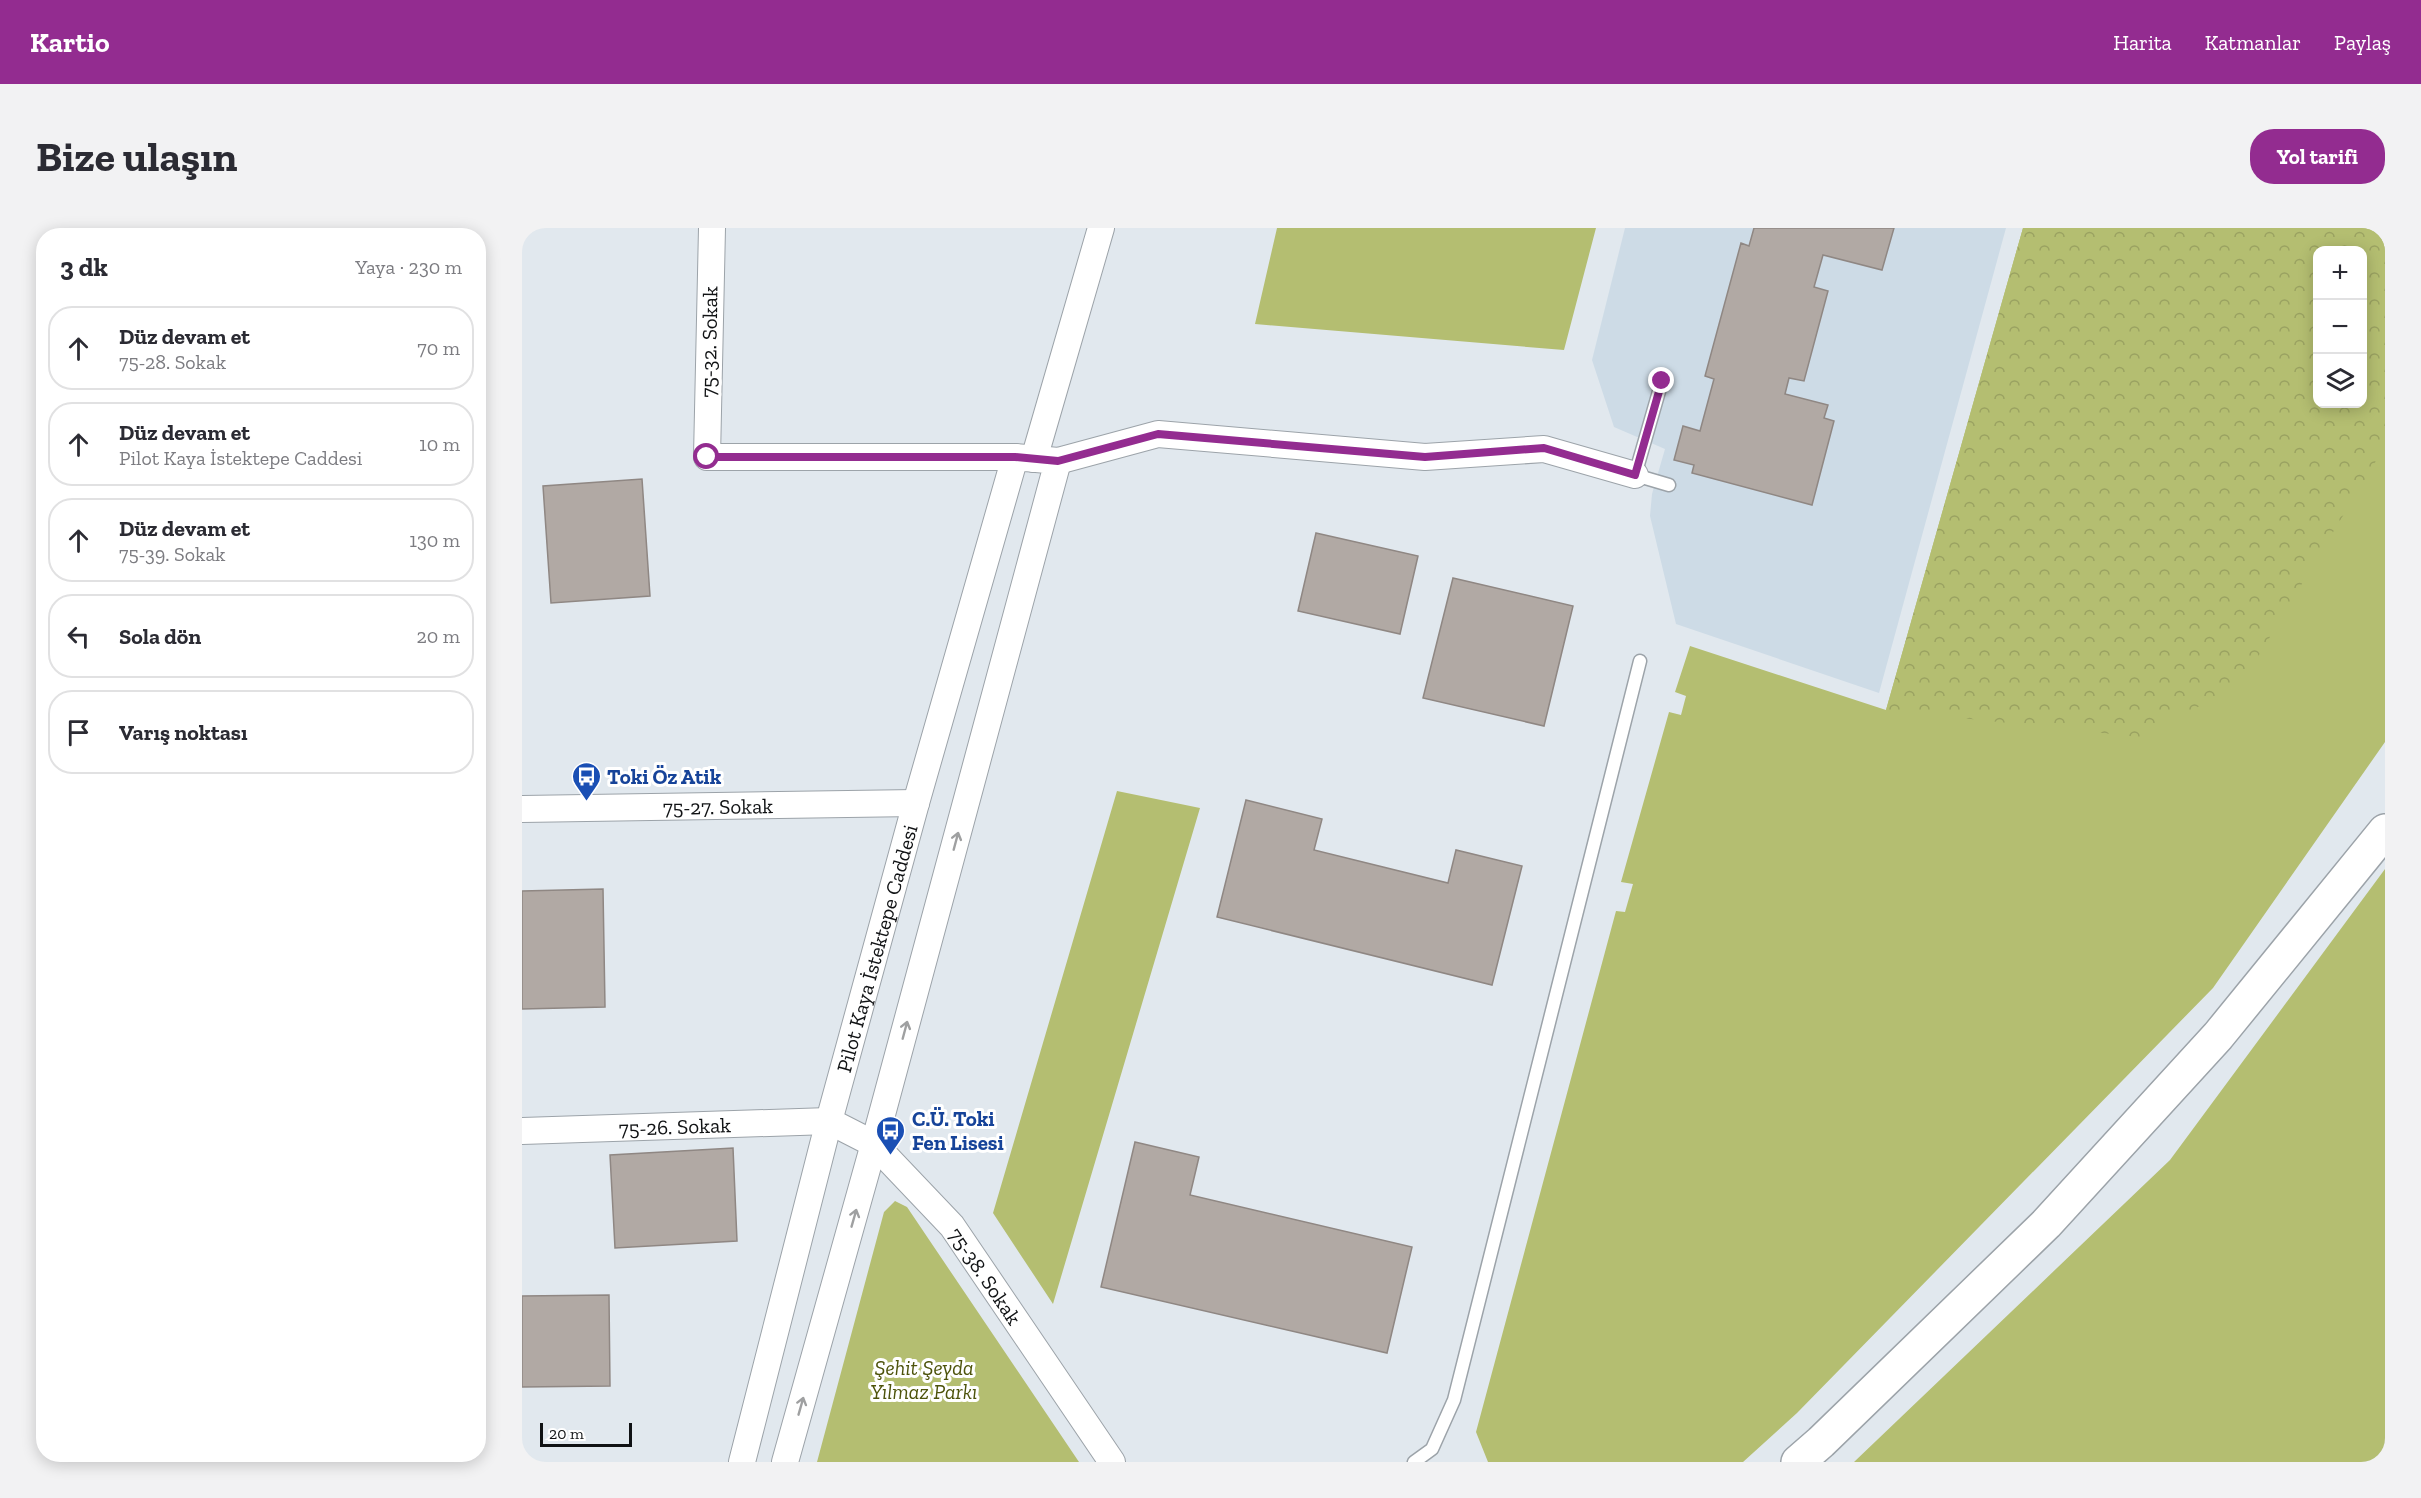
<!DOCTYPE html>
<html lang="tr">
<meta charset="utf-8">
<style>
:root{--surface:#fff;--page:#f2f2f3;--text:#2b2b33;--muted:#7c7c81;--line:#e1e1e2;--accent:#932c90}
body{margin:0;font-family:"Zilla Slab",serif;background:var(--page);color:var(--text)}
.controls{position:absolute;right:18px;top:18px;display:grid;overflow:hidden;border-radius:12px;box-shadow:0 3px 15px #0003}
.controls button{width:54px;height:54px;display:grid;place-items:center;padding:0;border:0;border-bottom:2px solid var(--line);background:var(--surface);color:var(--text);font:30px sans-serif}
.scale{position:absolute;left:18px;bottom:15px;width:92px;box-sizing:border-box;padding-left:6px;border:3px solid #101214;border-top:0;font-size:16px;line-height:21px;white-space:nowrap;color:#101214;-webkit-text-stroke:4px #fff;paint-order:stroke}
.stop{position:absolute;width:18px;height:18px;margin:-14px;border:4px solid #932c90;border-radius:50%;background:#fff}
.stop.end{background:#932c90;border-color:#fff;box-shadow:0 2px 6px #0008}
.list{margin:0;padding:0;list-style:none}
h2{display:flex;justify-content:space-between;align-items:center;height:78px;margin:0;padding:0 24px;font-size:26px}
h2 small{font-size:20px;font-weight:400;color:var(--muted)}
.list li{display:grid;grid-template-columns:39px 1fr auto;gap:18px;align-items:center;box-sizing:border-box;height:84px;margin:0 12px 12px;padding:0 12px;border:2px solid var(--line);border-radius:24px}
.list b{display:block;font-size:22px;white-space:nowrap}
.list p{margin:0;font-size:20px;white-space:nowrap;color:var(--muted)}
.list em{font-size:20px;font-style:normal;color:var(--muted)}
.icon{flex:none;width:33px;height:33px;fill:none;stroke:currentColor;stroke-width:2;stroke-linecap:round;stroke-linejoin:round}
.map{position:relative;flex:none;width:1863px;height:1234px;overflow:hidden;border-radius:24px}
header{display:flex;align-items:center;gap:36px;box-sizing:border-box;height:84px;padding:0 30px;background:var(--accent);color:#fff}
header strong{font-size:28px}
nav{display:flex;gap:33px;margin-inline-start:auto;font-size:21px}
.intro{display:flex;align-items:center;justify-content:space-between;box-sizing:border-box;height:144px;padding:0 36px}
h1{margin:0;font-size:42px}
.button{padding:15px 27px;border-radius:24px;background:var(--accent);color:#fff;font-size:21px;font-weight:700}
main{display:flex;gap:36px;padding:0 36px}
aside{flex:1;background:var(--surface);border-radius:24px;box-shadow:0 3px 15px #0003}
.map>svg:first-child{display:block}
.built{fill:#cddbe6}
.green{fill:#b4be71;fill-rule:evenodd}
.forest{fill:url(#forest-crowns);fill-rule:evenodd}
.building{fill:#b1a9a4;stroke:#8f8783;stroke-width:1.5}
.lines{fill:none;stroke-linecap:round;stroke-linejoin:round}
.service-casing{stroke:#9ca3a9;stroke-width:15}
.minor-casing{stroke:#9ca3a9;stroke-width:28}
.secondary-casing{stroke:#9ca3a9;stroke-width:36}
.service{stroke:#fff;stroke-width:12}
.minor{stroke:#fff;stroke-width:26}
.secondary{stroke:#fff;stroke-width:33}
.oneway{stroke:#9fa0a1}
.route{stroke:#932c90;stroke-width:8}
.labels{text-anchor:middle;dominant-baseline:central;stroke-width:6;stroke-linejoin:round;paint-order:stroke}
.street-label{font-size:21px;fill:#101214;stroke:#fff}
.transit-label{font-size:21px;font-weight:bold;fill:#164399;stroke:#fff;text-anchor:start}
.park-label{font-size:21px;font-style:italic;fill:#4d530b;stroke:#fff}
</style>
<header>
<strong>Kartio</strong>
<nav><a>Harita</a><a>Katmanlar</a><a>Paylaş</a></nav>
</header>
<div class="intro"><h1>Bize ulaşın</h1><a class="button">Yol tarifi</a></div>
<main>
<aside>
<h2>3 dk<small>Yaya · 230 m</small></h2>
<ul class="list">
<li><svg class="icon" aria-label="ahead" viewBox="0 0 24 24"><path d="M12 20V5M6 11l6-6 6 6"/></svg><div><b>Düz devam et</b><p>75-28. Sokak</p></div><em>70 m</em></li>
<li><svg class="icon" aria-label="ahead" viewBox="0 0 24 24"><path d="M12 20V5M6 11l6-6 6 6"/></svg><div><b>Düz devam et</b><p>Pilot Kaya İstektepe Caddesi</p></div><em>10 m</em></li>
<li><svg class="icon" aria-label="ahead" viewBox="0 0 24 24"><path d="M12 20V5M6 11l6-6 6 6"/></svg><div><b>Düz devam et</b><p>75-39. Sokak</p></div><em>130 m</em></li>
<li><svg class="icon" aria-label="left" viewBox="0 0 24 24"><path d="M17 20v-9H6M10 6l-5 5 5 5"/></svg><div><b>Sola dön</b></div><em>20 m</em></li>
<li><svg class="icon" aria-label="arrive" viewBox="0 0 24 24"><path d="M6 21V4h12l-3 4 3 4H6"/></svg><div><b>Varış noktası</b></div></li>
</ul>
</aside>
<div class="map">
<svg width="1863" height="1234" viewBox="0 0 1863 1234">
<defs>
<pattern id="forest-crowns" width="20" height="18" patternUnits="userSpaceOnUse" patternTransform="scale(1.5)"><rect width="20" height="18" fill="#b4be71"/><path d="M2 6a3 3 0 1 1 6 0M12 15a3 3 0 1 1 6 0" fill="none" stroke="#9aa261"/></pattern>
</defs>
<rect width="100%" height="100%" fill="#e1e8ee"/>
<path class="built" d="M 1103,0 L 1484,0 L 1357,465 L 1154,396 L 1128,288 L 1130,266 L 1143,221 L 1092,199 L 1070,132 Z"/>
<path class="green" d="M 755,0 L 1074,0 L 1042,122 L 733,96 Z
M 1501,0 L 1863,0 L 1863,514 L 1691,760 L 1275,1185 L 1221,1234 L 966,1234 L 954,1204 L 1094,683 L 1103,684 L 1111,656 L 1099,654 L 1147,484 L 1159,487 L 1164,468 L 1153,464 L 1168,418 L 1364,482 ZM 1796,22 L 1840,22 L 1840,176 L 1796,176 Z
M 595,563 L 678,580 L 531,1076 L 471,985 Z
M 1863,641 L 1863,1234 L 1332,1234 L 1648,932 Z
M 373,973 L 385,979 L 557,1234 L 295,1234 L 362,984 Z"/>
<path class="forest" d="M 1501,0 L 1863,0 L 1863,218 L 1719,457 L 1617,509 L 1364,482 ZM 1796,22 L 1840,22 L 1840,176 L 1796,176 Z"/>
<path class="building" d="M 1232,0 L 1372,0 L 1360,42 L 1301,27 L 1292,59 L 1306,63 L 1282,153 L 1267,150 L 1263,166 L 1306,177 L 1302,190 L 1312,193 L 1290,277 L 1170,245 L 1172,237 L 1152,232 L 1161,198 L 1178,203 L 1192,151 L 1183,148 L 1219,15 L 1227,18 Z
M 120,251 L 128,368 L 29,375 L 21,258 Z
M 794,305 L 896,328 L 878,406 L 776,383 Z
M 931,350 L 1051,378 L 1022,498 L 901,470 Z
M 724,572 L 800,591 L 792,622 L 926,655 L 934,622 L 1000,638 L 970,757 L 695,689 Z
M 81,661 L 83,779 L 0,781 L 0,663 Z
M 613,914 L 677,929 L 668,967 L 890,1019 L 865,1125 L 579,1059 Z
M 211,920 L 215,1013 L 93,1020 L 88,927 Z
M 87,1067 L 88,1158 L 0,1159 L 0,1068 Z"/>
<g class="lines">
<defs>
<path id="service" d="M 1140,153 L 1113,247 L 1147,257
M 892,1234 L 910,1221 L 932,1172 L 1118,433"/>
<g id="minor">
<path d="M 190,0 L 185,229 L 493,229"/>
<path d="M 512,231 L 579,0"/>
<path d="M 536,233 L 636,206 L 903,229 L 1022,221 L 1113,247"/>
<path id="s1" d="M 0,581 L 394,575"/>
<path id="s2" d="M 0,903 L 307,893 L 352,916 L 430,998 L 590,1234"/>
<path id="s3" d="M 220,1234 L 307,893 L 394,575 L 493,229 L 536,233 L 352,916 L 263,1234"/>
</g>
<path id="secondary" d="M 1276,1234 L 1299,1214 L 1524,996 L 1696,808 L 1863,603"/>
</defs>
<use href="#service" class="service-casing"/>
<use href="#minor" class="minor-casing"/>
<use href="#secondary" class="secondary-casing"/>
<use href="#service" class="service"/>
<use href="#minor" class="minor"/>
<use href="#secondary" class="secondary"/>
</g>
<defs><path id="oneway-shaft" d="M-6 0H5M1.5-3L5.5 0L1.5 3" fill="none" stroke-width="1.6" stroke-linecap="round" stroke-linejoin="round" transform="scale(1.5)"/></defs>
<g class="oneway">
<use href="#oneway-shaft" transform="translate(434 613) rotate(-75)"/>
<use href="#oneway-shaft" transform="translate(383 802) rotate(-75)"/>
<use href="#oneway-shaft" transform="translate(332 990) rotate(-74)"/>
<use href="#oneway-shaft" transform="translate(279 1178) rotate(-74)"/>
</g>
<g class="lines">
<path class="route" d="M 185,229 L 493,229 L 536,233 L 636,206 L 903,229 L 1022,220 L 1113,247 L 1140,153"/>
</g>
<defs>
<symbol id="bus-pin" viewBox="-11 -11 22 30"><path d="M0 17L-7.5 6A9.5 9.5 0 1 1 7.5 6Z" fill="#1a4fb4" stroke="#fff"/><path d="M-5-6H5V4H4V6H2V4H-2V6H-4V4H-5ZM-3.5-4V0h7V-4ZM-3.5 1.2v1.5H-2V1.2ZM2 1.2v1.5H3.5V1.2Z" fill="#fff"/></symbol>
</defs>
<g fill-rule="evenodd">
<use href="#bus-pin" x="48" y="532" width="33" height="45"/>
<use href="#bus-pin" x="352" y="886" width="33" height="45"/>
</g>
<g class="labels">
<g class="street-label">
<text transform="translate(187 114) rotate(-89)">75-32. Sokak</text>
<text stroke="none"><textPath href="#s1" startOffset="196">75-27. Sokak</textPath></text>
<text stroke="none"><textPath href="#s3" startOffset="531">Pilot Kaya İstektepe Caddesi</textPath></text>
<text stroke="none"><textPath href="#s2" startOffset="153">75-26. Sokak</textPath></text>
<text stroke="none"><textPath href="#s2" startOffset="531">75-38. Sokak</textPath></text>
</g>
<g class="transit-label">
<text x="85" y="548">Toki Öz Atik</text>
<text x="390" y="890">C.Ü. Toki<tspan x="390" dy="24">Fen Lisesi</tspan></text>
</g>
<g class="park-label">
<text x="402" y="1139">Şehit Şeyda<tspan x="402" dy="24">Yılmaz Parkı</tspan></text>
</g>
</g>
</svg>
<div class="controls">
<button>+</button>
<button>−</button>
<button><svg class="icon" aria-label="layers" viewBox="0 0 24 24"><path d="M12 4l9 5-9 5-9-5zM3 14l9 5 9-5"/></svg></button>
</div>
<div class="scale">20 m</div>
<div class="stop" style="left:185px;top:229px"></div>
<div class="stop end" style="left:1140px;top:153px"></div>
</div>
</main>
